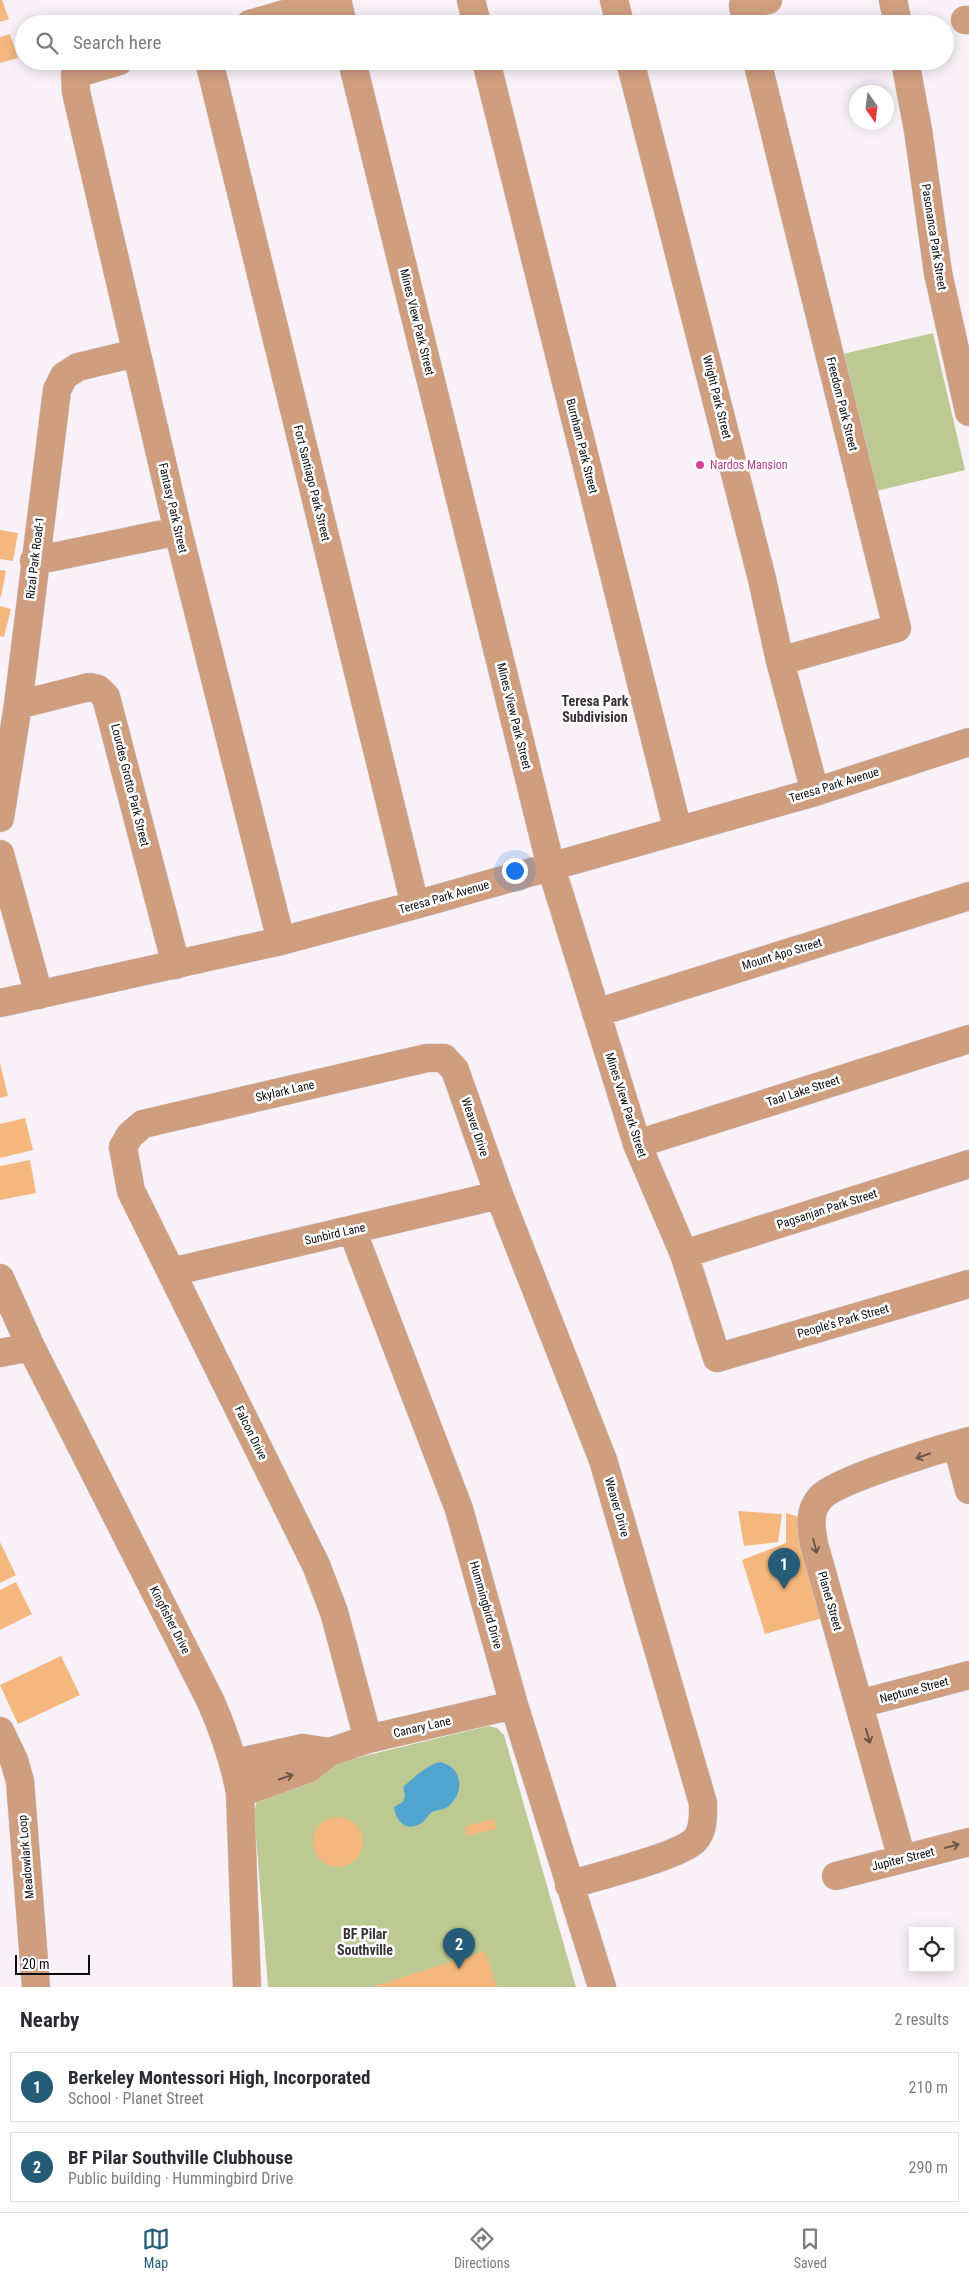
<!DOCTYPE html>
<meta charset="utf-8">
<style>
:root{--surface:#fff;--page:#f2f2f3;--text:#2b2b33;--muted:#7c7c81;--line:#e1e1e2;--accent:#275c78}
body{margin:0;font-family:"Roboto Condensed",sans-serif;background:var(--page);color:var(--text)}
.controls{position:absolute;right:15px;bottom:15px;display:grid;overflow:hidden;border-radius:0px;box-shadow:0 2px 12px #0003}
.controls button{width:45px;height:45px;display:grid;place-items:center;padding:0;border:0;border-bottom:1px solid var(--line);background:var(--surface);color:var(--text);font:25px sans-serif}
.compass{position:absolute;left:849px;top:85px;width:45px;height:45px;border-radius:50%;background:var(--surface);box-shadow:0 2px 12px #0003;rotate:166deg}
.scale{position:absolute;left:15px;bottom:12px;width:75px;box-sizing:border-box;padding-left:5px;border:2px solid #0e0c0e;border-top:0;font-size:14px;line-height:18px;white-space:nowrap;color:#0e0c0e;-webkit-text-stroke:4px #fff;paint-order:stroke}
.you{position:absolute;left:514px;top:870px;width:18px;height:18px;margin:-12px;border:4px solid #fff;border-radius:50%;background:#1a73e8;box-shadow:0 0 0 8px #1a73e833}
.badge{display:grid;place-items:center;width:32px;height:32px;border-radius:50%;background:var(--accent);color:#fff;font-size:16px;font-weight:700}
.pin{position:absolute;translate:-50% -41px;filter:drop-shadow(0 1px 2px #0008)}
.pin::after{content:'';position:absolute;top:26px;width:18px;height:15px;background:inherit;clip-path:polygon(0 0,100% 0,50% 100%)}
.list{margin:0;padding:0;list-style:none}
h2{display:flex;justify-content:space-between;align-items:center;height:65px;margin:0;padding:0 20px;font-size:21px}
h2 small{font-size:16px;font-weight:400;color:var(--muted)}
.list li{display:grid;grid-template-columns:32px 1fr auto;gap:15px;align-items:center;box-sizing:border-box;height:70px;margin:0 10px 10px;padding:0 10px;border:1px solid var(--line);border-radius:0px}
.list b{display:block;font-size:19px;white-space:nowrap}
.list p{margin:0;font-size:16px;white-space:nowrap;color:var(--muted)}
.list em{font-size:16px;font-style:normal;color:var(--muted)}
.icon{flex:none;width:28px;height:28px;fill:none;stroke:currentColor;stroke-width:2;stroke-linecap:round;stroke-linejoin:round}
.map{position:relative;flex:none;width:969px;height:1987px;overflow:hidden}
.search{position:absolute;background:var(--surface);box-shadow:0 2px 12px #0003;left:15px;right:15px;top:15px;height:55px;display:flex;align-items:center;gap:12px;box-sizing:border-box;padding:0 18px;border-radius:28px;color:var(--muted);font-size:19px}
.sheet{height:225px;background:var(--surface)}
nav{display:flex;justify-content:space-around;align-items:center;box-sizing:border-box;height:70px;border-top:1px solid var(--line);background:var(--surface);font-size:14px;color:var(--muted)}
nav a{display:grid;justify-items:center;gap:2px}
nav .on{color:var(--accent)}
.map>svg:first-child{display:block}
.green{fill:#bcc992}
.water{fill:#51a4ce}
.building{fill:#f4b87e}
.lines{fill:none;stroke-linecap:round;stroke-linejoin:round}
.minor-casing{stroke:#d3ccd3;stroke-width:29}
.minor{stroke:#cf9e7f;stroke-width:28}
.oneway{stroke:#6e5546}
.hotel-dot{fill:#d1479c;stroke:#fff;stroke-width:2}
.labels{text-anchor:middle;dominant-baseline:central;stroke-width:5;stroke-linejoin:round;paint-order:stroke}
.street-label{font-size:12px;fill:#0e0c0e;stroke:#fff}
.hotel-label{font-size:12px;fill:#b23c85;stroke:#fff;text-anchor:start}
.neighbourhood-label{font-size:14px;font-weight:bold;fill:#383237;stroke:#fff}
</style>
<div class="map">
<svg width="969" height="1987" viewBox="0 0 969 1987">
<rect width="100%" height="100%" fill="#f9f1f8"/>
<path class="green" d="M 933,333 L 965,470 L 876,491 L 843,354 Z
M 488,1726 L 497,1728 L 504,1735 L 576,1987 L 268,1987 L 254,1812 L 258,1798 L 323,1766 Z"/>
<path class="water" d="M 440,1762 C 463,1767 465,1792 449,1806 C 443,1811 436,1809 431,1813 C 428,1815 426,1819 423,1822 C 408,1833 396,1823 394,1807 L 403,1802 L 405,1795 L 403,1787 C 415,1777 425,1766 440,1762 Z"/>
<path class="building" d="M 0,0 L 2,0 L 9,19 L 0,22 Z
M 10,34 L 18,58 L 0,63 L 0,37 Z
M 0,530 L 18,533 L 13,561 L 0,559 Z
M 0,570 L 6,571 L 1,597 L 0,597 Z
M 0,606 L 11,609 L 4,637 L 0,636 Z
M 0,1063 L 8,1096 L 0,1098 Z
M 25,1118 L 33,1150 L 0,1158 L 0,1124 Z
M 30,1160 L 36,1193 L 0,1200 L 0,1166 Z
M 738,1511 L 782,1514 L 778,1542 L 744,1546 Z
M 786,1513 L 806,1519 L 826,1617 L 765,1634 L 742,1560 L 786,1543 Z
M 0,1542 L 16,1575 L 0,1583 Z
M 16,1582 L 32,1614 L 0,1630 L 0,1590 Z
M 61,1656 L 80,1695 L 18,1724 L 0,1685 Z
M313 1842a25 25 0 1 1 50 0a25 25 0 1 1-50 0Z
M 494,1819 L 496,1829 L 467,1836 L 465,1826 Z
M 485,1951 L 497,1987 L 372,1987 Z"/>
<g class="lines">
<defs>
<path id="minor" d="M 337,0 L 343,24
M 471,0 L 477,24
M 614,0 L 620,24
M 893,0 L 898,24
M 965,20 L 969,20
M 250,24 L 333,0
M 747,24 L 743,6 L 768,0
M 119,61 L 75,74 L 76,92 L 178,531 L 281,941
M 209,61 L 415,905
M 352,61 L 551,867 L 637,1144 L 684,1254 L 717,1358 L 969,1284
M 486,61 L 678,831
M 630,61 L 762,579 L 780,661 L 815,792
M 757,61 L 897,628 L 780,661
M 905,61 L 918,130 L 938,273 L 969,412
M 34,561 L 178,531
M 18,705 L 89,687 L 98,689 L 106,697 L 176,965
M 0,818 L 18,705 L 57,390 L 64,376 L 78,367 L 136,353
M 0,854 L 39,995
M 0,1003 L 281,941 L 415,905 L 815,792 L 969,742
M 596,1013 L 969,896
M 637,1144 L 969,1039
M 352,1230 L 459,1509 L 514,1705 L 602,1987
M 684,1254 L 969,1164
M 171,1272 L 499,1195
M 0,1278 L 31,1347 L 211,1702 C 224,1732 234,1760 240,1793 L 247,1987
M 0,1353 L 31,1347
M 957,1445 L 969,1490
M 859,1704 L 969,1675
M 0,1731 L 14,1760 L 20,1781 L 36,1987
M 368,1739 L 334,1612 L 316,1565 L 131,1191 L 123,1147 L 130,1135 L 143,1124 L 427,1058 L 444,1058 L 455,1070 L 499,1195 L 603,1460 L 703,1803 C 703,1815 704,1830 695,1840 C 681,1856 594,1877 569,1885
M 235,1763 L 303,1748 L 330,1752
M 240,1793 L 308,1769 L 330,1752 L 368,1739 L 514,1705
M 902,1859 L 814,1544 C 811,1527 808,1511 821,1497 C 839,1479 940,1449 969,1441
M 836,1876 L 969,1842"/>
</defs>
<use href="#minor" class="minor-casing"/>
<use href="#minor" class="minor"/>
</g>
<defs><path id="oneway-shaft" d="M-6 0H5M1.5-3L5.5 0L1.5 3" fill="none" stroke-width="1.6" stroke-linecap="round" stroke-linejoin="round" transform="scale(1.25)"/></defs>
<g class="oneway">
<use href="#oneway-shaft" transform="translate(923 1456) rotate(161)"/>
<use href="#oneway-shaft" transform="translate(815 1546) rotate(76)"/>
<use href="#oneway-shaft" transform="translate(868 1736) rotate(74)"/>
<use href="#oneway-shaft" transform="translate(286 1777) rotate(-19)"/>
<use href="#oneway-shaft" transform="translate(952 1846) rotate(-15)"/>
</g>
<circle class="hotel-dot" cx="700" cy="465" r="5"/>
<g class="labels">
<g class="street-label">
<text transform="translate(934 237) rotate(81)">Pasonanca Park Street</text>
<text transform="translate(417 322) rotate(76)">Mines View Park Street</text>
<text transform="translate(717 397) rotate(76)">Wright Park Street</text>
<text transform="translate(842 404) rotate(76)">Freedom Park Street</text>
<text transform="translate(582 446) rotate(76)">Burnham Park Street</text>
<text transform="translate(312 483) rotate(76)">Fort Santiago Park Street</text>
<text transform="translate(173 508) rotate(77)">Fantasy Park Street</text>
<text transform="translate(35 558) rotate(-83)">Rizal Park Road-1</text>
<text transform="translate(514 716) rotate(76)">Mines View Park Street</text>
<text transform="translate(130 785) rotate(76)">Lourdes Grotto Park Street</text>
<text transform="translate(834 785) rotate(-17)">Teresa Park Avenue</text>
<text transform="translate(444 897) rotate(-16)">Teresa Park Avenue</text>
<text transform="translate(782 954) rotate(-17)">Mount Apo Street</text>
<text transform="translate(285 1091) rotate(-13)">Skylark Lane</text>
<text transform="translate(803 1091) rotate(-18)">Taal Lake Street</text>
<text transform="translate(626 1105) rotate(72)">Mines View Park Street</text>
<text transform="translate(475 1127) rotate(71)">Weaver Drive</text>
<text transform="translate(827 1209) rotate(-18)">Pagsanjan Park Street</text>
<text transform="translate(335 1234) rotate(-13)">Sunbird Lane</text>
<text transform="translate(843 1321) rotate(-16)">People's Park Street</text>
<text transform="translate(251 1433) rotate(64)">Falcon Drive</text>
<text transform="translate(617 1507) rotate(74)">Weaver Drive</text>
<text transform="translate(830 1601) rotate(74)">Planet Street</text>
<text transform="translate(486 1605) rotate(74)">Hummingbird Drive</text>
<text transform="translate(170 1620) rotate(63)">Kingfisher Drive</text>
<text transform="translate(914 1690) rotate(-15)">Neptune Street</text>
<text transform="translate(422 1727) rotate(-13)">Canary Lane</text>
<text transform="translate(26 1857) rotate(-95)">Meadowlark Loop</text>
<text transform="translate(903 1859) rotate(-14)">Jupiter Street</text>
</g>
<g class="hotel-label">
<text x="710" y="465">Nardos Mansion</text>
</g>
<g class="neighbourhood-label">
<text x="595" y="701">Teresa Park<tspan x="595" dy="16">Subdivision</tspan></text>
<text x="365" y="1934">BF Pilar<tspan x="365" dy="16">Southville</tspan></text>
</g>
</g>
</svg>
<div class="controls">
<button><svg class="icon" aria-label="locate" viewBox="0 0 24 24"><circle cx="12" cy="12" r="6"/><path d="M12 2v4M12 18v4M2 12h4M18 12h4"/></svg></button>
</div>
<svg class="compass" viewBox="-18 -18 36 36"><path d="M0-13l5 13h-10z" fill="#e53935"/><path d="M0 13l5-13h-10z" fill="#7c7c81"/></svg>
<div class="scale">20 m</div>
<div class="you"></div>
<div class="pin badge" style="left:784px;top:1589px">1</div>
<div class="pin badge" style="left:459px;top:1969px">2</div>
<div class="search"><svg class="icon" aria-label="search" viewBox="0 0 24 24"><circle cx="10" cy="10" r="6"/><path d="M15 15l6 6"/></svg>Search here</div>
</div>
<section class="sheet">
<h2>Nearby<small>2 results</small></h2>
<ul class="list">
<li><span class="badge">1</span><div><b>Berkeley Montessori High, Incorporated</b><p>School · Planet Street</p></div><em>210 m</em></li>
<li><span class="badge">2</span><div><b>BF Pilar Southville Clubhouse</b><p>Public building · Hummingbird Drive</p></div><em>290 m</em></li>
</ul>
</section>
<nav>
<a class="on"><svg class="icon" aria-label="map" viewBox="0 0 24 24"><path d="M3 6l6-2 6 2 6-2v14l-6 2-6-2-6 2zM9 4v14M15 6v14"/></svg>Map</a>
<a><svg class="icon" aria-label="directions" viewBox="0 0 24 24"><path d="M12 3l9 9-9 9-9-9zM9 14v-3h6M13 9l2 2-2 2"/></svg>Directions</a>
<a><svg class="icon" aria-label="saved" viewBox="0 0 24 24"><path d="M7 4h10v16l-5-4-5 4z"/></svg>Saved</a>
</nav>
